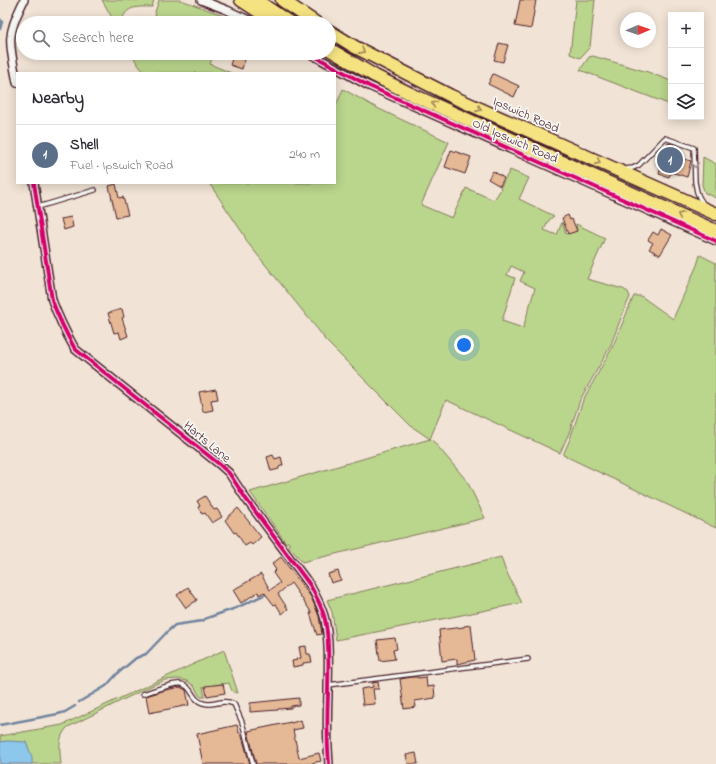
<!DOCTYPE html>
<meta charset="utf-8">
<style>
:root{--surface:#fff;--page:#f7f7f7;--text:#2b2b33;--muted:#7c7c81;--line:#e1e1e2;--accent:#7c3aed}
body{margin:0;font-family:"Indie Flower",sans-serif;background:var(--page);color:var(--text)}
.controls{position:absolute;right:12px;top:12px;display:grid;overflow:hidden;border-radius:0px;box-shadow:0 2px 10px #0003}
.controls button{width:36px;height:36px;display:grid;place-items:center;padding:0;border:0;border-bottom:1px solid var(--line);background:var(--surface);color:var(--text);font:20px sans-serif}
.compass{position:absolute;left:620px;top:12px;width:36px;height:36px;border-radius:50%;background:var(--surface);box-shadow:0 2px 10px #0003;rotate:88deg}
.you{position:absolute;left:464px;top:345px;width:14px;height:14px;margin:-10px;border:3px solid #fff;border-radius:50%;background:#1a73e8;box-shadow:0 0 0 6px #1a73e833}
.badge{display:grid;place-items:center;width:26px;height:26px;border-radius:50%;background:var(--accent);color:#fff;font-size:13px;font-weight:700}
.pin{position:absolute;translate:-50% -50%;border:2px solid #fff;box-shadow:0 1px 4px #0006}
.list{margin:0;padding:0;list-style:none}
h2{display:flex;justify-content:space-between;align-items:center;height:52px;margin:0;padding:0 16px;font-size:17px}
h2 small{font-size:13px;font-weight:400;color:var(--muted)}
.list li{display:grid;grid-template-columns:26px 1fr auto;gap:12px;align-items:center;box-sizing:border-box;height:60px;padding:0 16px;border-top:1px solid var(--line)}
.list b{display:block;font-size:15px;white-space:nowrap}
.list p{margin:0;font-size:13px;white-space:nowrap;color:var(--muted)}
.list em{font-size:13px;font-style:normal;color:var(--muted)}
.icon{flex:none;width:22px;height:22px;fill:none;stroke:currentColor;stroke-width:2;stroke-linecap:round;stroke-linejoin:round}
.map{position:relative;flex:none;width:716px;height:764px;overflow:hidden}
.search{position:absolute;background:var(--surface);box-shadow:0 2px 10px #0003;left:16px;top:16px;width:320px;height:44px;display:flex;align-items:center;gap:10px;box-sizing:border-box;padding:0 14px;border-radius:22px;color:var(--muted);font-size:15px}
.panel{position:absolute;background:var(--surface);box-shadow:0 2px 10px #0003;left:16px;top:72px;width:320px;height:112px;border-radius:0px}
.map>svg:first-child{display:block}
.green{fill:#bad58c;stroke:#827a5c;fill-rule:evenodd}
.water{fill:#8dc7ec;stroke:#72849f}
.lines{fill:none;stroke-linecap:round;stroke-linejoin:round}
.stream{stroke:#72849f;stroke-width:2.5}
.building{fill:#e5b996;stroke:#4a1f2b}
.lane-casing{stroke:#4a1f2b;stroke-width:6}
.street-casing{stroke:#4a1f2b;stroke-width:10}
.highway-casing{stroke:#4a1f2b;stroke-width:15}
.lane{stroke:#f6f6f2;stroke-width:3.5}
.street{stroke:#f6f6f2;stroke-width:7}
.highway{stroke:#f5e382;stroke-width:12}
.cycleway-casing{stroke:#f6f6f2;stroke-width:6}
.cycleway{stroke:#d6006c;stroke-width:4}
.oneway{stroke:#a08156}
.oneway2{stroke:#a99598}
.labels{text-anchor:middle;dominant-baseline:central;stroke-width:3.5;stroke-linejoin:round;paint-order:stroke}
.street-label{font-size:13px;fill:#4a1f2b;stroke:#f6f6f2}
</style>
<div class="map">
<svg width="716" height="764" viewBox="0 0 716 764">
<rect width="100%" height="100%" fill="#f1e4d6"/>
<filter id="ink" filterUnits="userSpaceOnUse"><feTurbulence type="fractalNoise" baseFrequency=".025" numOctaves="2"/><feDisplacementMap in="SourceGraphic" scale="8" xChannelSelector="R" yChannelSelector="G"/><feConvolveMatrix kernelMatrix="1 2 1 2 8 2 1 2 1" color-interpolation-filters="sRGB"/></filter>
<g filter="url(#ink)">
<path class="green" d="M 102,0 L 154,0 L 152,7 C 137,7 126,5 121,23 L 115,23 Z
M 159,0 L 181,0 L 217,13 L 228,18 L 226,23 L 156,23 L 154,18 L 156,14 L 155,12 Z
M 576,0 L 595,0 L 590,47 L 580,58 L 570,54 Z
M 131,53 L 214,53 L 210,64 L 231,73 L 145,73 L 139,66 Z
M 593,56 L 648,72 L 671,81 L 671,105 L 580,70 L 589,57 Z
M 343,89 L 375,107 L 449,142 L 421,205 L 452,218 L 466,188 L 494,200 L 501,189 L 500,188 L 510,170 L 529,178 L 519,199 L 554,216 L 549,220 L 544,230 L 557,235 L 562,222 L 566,234 L 577,230 L 576,224 L 605,238 L 587,279 L 623,289 L 628,292 L 630,297 L 625,308 L 616,331 L 610,347 L 580,400 L 569,433 L 560,453 L 446,400 L 430,439 L 434,442 L 467,481 L 485,518 L 302,562 L 288,545 L 290,544 L 288,542 L 286,543 L 250,492 L 430,439 L 411,426 L 324,339 L 323,336 L 247,242 L 244,235 L 209,183 L 335,183 L 335,108 ZM 511,266 L 524,272 L 520,281 L 535,288 L 523,328 L 502,321 L 515,278 L 507,275 Z
M 703,157 L 716,164 L 716,198 L 705,193 L 702,185 Z
M 700,255 L 716,263 L 716,528 L 563,455 L 570,439 L 583,400 L 612,348 L 633,298 L 634,296 L 641,296 L 673,319 L 697,265 Z
M 501,557 L 505,569 L 522,603 L 336,640 L 332,612 L 327,600 Z
M 224,650 L 238,693 C 231,693 231,688 229,683 L 203,687 L 205,697 L 201,697 L 199,695 L 194,686 L 187,681 L 178,679 L 165,680 L 149,687 L 68,727 C 57,737 60,751 61,764 L 0,764 L 0,736 L 62,725 Z"/>
<path class="water" d="M 7,741 L 26,742 L 32,757 L 32,764 L 0,764 L 0,742 Z"/>
<g class="lines">
<path class="stream" d="M 0,19 L 2,22 L 0,29
M 79,702 L 106,686 L 117,674 L 136,658 L 146,654 L 168,631 L 175,625 L 202,621 L 207,618 L 236,608 L 268,593
M 0,725 L 58,714 L 65,712 L 75,706"/>
</g>
<path class="building" d="M 520,0 L 536,0 L 531,29 L 515,26 Z
M 499,43 L 508,45 L 503,62 L 494,60 Z
M 234,53 L 247,53 L 242,69 L 230,65 Z
M 493,74 L 519,86 L 514,97 L 488,84 Z
M 668,143 L 678,146 L 675,156 L 691,161 L 687,177 L 671,172 L 669,177 L 659,174 Z
M 451,150 L 471,157 L 465,174 L 445,167 Z
M 493,171 L 504,178 L 500,186 L 488,179 Z
M 116,184 L 119,198 L 123,197 L 128,215 L 116,217 L 109,186 Z
M 568,215 L 570,220 L 572,219 L 577,231 L 568,234 L 562,218 Z
M 71,217 L 73,227 L 64,230 L 61,219 Z
M 661,229 L 672,235 L 660,255 L 649,249 L 653,243 L 648,240 L 653,232 L 658,235 Z
M 122,309 L 124,317 L 122,318 L 128,336 L 121,339 L 119,332 L 114,333 L 108,313 Z
M 216,389 L 218,399 L 211,400 L 213,410 L 203,412 L 199,392 Z
M 273,455 L 275,459 L 281,457 L 283,465 L 279,467 L 279,469 L 271,471 L 267,457 Z
M 205,496 L 214,510 L 217,509 L 222,517 L 212,523 L 205,513 L 202,514 L 198,507 L 200,506 L 197,501 Z
M 238,508 L 261,537 L 252,545 L 250,543 L 245,546 L 236,532 L 234,533 L 225,520 Z
M 281,557 L 311,597 L 319,616 L 322,634 L 317,635 L 310,613 L 312,613 L 291,583 L 278,594 L 288,609 L 282,614 L 276,604 L 274,605 L 264,592 L 259,595 L 258,592 L 241,603 L 233,590 L 261,574 L 270,590 L 280,583 L 273,573 L 276,570 L 272,564 Z
M 338,571 L 341,580 L 331,583 L 328,574 Z
M 188,587 L 197,600 L 186,608 L 177,595 Z
M 471,625 L 475,660 L 457,664 L 457,659 L 442,661 L 439,630 L 464,627 L 464,626 Z
M 395,638 L 397,649 L 393,650 L 395,659 L 380,661 L 377,640 Z
M 306,646 L 307,654 L 310,654 L 312,662 L 303,663 L 303,665 L 293,667 L 292,661 L 297,660 L 296,659 L 301,658 L 299,647 Z
M 412,677 L 418,677 L 418,678 L 426,677 L 427,687 L 434,686 L 435,698 L 415,701 L 416,707 L 404,709 L 400,679 Z
M 378,682 L 379,689 L 373,689 L 375,704 L 363,705 L 361,689 L 373,687 L 372,683 Z
M 223,684 L 225,693 L 207,696 L 205,686 Z
M 180,687 L 186,690 L 189,705 L 149,713 L 146,696 L 166,690 Z
M 299,698 L 299,705 L 291,706 L 291,708 L 278,709 L 278,710 L 250,712 L 250,703 Z
M 301,720 L 303,728 L 293,730 L 299,758 L 319,753 L 321,761 L 312,763 L 312,764 L 256,764 L 248,731 L 291,722 L 291,723 Z
M 237,725 L 239,733 L 241,733 L 250,764 L 203,764 L 197,734 Z
M 416,753 L 418,764 L 408,764 L 406,755 Z"/>
<g class="lines">
<defs>
<path id="lane" d="M 624,169 L 633,168 L 639,165 L 665,138 L 694,148 L 695,182 L 697,192 L 699,197 L 704,205
M 38,207 L 95,190
M 328,685 L 528,659
M 143,694 C 152,691 168,685 177,684 C 182,683 187,686 190,690 C 194,696 196,701 203,703 C 213,707 222,698 234,704 L 242,722 L 253,764"/>
<path id="street" d="M 201,0 L 227,10 L 255,23
M 309,53 L 369,86 L 716,241
M 17,83 C 15,70 9,48 11,36 C 12,23 19,11 24,0
M 34,183 L 52,300 C 58,317 66,333 75,349 L 219,464 L 229,473 L 246,499 L 310,585 C 317,598 324,611 326,625 C 330,647 328,671 328,693 C 327,717 327,740 329,764"/>
<path id="highway" d="M 241,0 L 276,23
M 256,0 L 290,23
M 282,0 L 316,23
M 329,31 L 355,47 L 451,96 L 716,214
M 329,49 L 375,76 L 411,94 L 716,231"/>
</defs>
<use href="#lane" class="lane-casing"/>
<use href="#street" class="street-casing"/>
<use href="#highway" class="highway-casing"/>
<use href="#lane" class="lane"/>
<use href="#street" class="street"/>
<use href="#highway" class="highway"/>
<defs>
<path id="cycleway" d="M 309,53 L 369,86 L 716,241
M 34,183 L 52,300 C 58,317 66,333 75,349 L 219,464 L 229,473 L 246,499 L 310,585 C 317,598 324,611 326,625 C 330,647 328,671 328,693 C 327,717 327,740 329,764"/>
</defs>
<use href="#cycleway" class="cycleway-casing"/>
<use href="#cycleway" class="cycleway"/>
</g>
<defs><path id="oneway-chevron" d="M-2-3.5L2.5 0L-2 3.5" fill="none" stroke-width="1.6" stroke-linecap="round" stroke-linejoin="round"/></defs>
<g class="oneway">
<use href="#oneway-chevron" transform="translate(362 51) rotate(28)"/>
<use href="#oneway-chevron" transform="translate(434 104) rotate(-156)"/>
<use href="#oneway-chevron" transform="translate(479 109) rotate(24)"/>
<use href="#oneway-chevron" transform="translate(598 162) rotate(24)"/>
<use href="#oneway-chevron" transform="translate(680 215) rotate(-156)"/>
</g>
<use class="oneway2" href="#oneway-chevron" transform="translate(695 165) rotate(91)"/>
</g>
<g class="labels">
<g class="street-label">
<text transform="translate(526 115) rotate(24)">Ipswich Road</text>
<text transform="translate(515 141) rotate(24)">Old Ipswich Road</text>
<text transform="translate(207 442) rotate(40)">Harts Lane</text>
</g>
</g>
</svg>
<div class="controls">
<button>+</button>
<button>−</button>
<button><svg class="icon" aria-label="layers" viewBox="0 0 24 24"><path d="M12 4l9 5-9 5-9-5zM3 14l9 5 9-5"/></svg></button>
</div>
<svg class="compass" viewBox="-18 -18 36 36"><path d="M0-13l5 13h-10z" fill="#e53935"/><path d="M0 13l5-13h-10z" fill="#7c7c81"/></svg>
<div class="you"></div>
<div class="pin badge" style="left:670px;top:160px;background:#5c6f8a">1</div>
<div class="search"><svg class="icon" aria-label="search" viewBox="0 0 24 24"><circle cx="10" cy="10" r="6"/><path d="M15 15l6 6"/></svg>Search here</div>
<section class="panel">
<h2>Nearby<small></small></h2>
<ul class="list">
<li><span class="badge" style="background:#5c6f8a">1</span><div><b>Shell</b><p>Fuel · Ipswich Road</p></div><em>240 m</em></li>
</ul>
</section>
</div>
